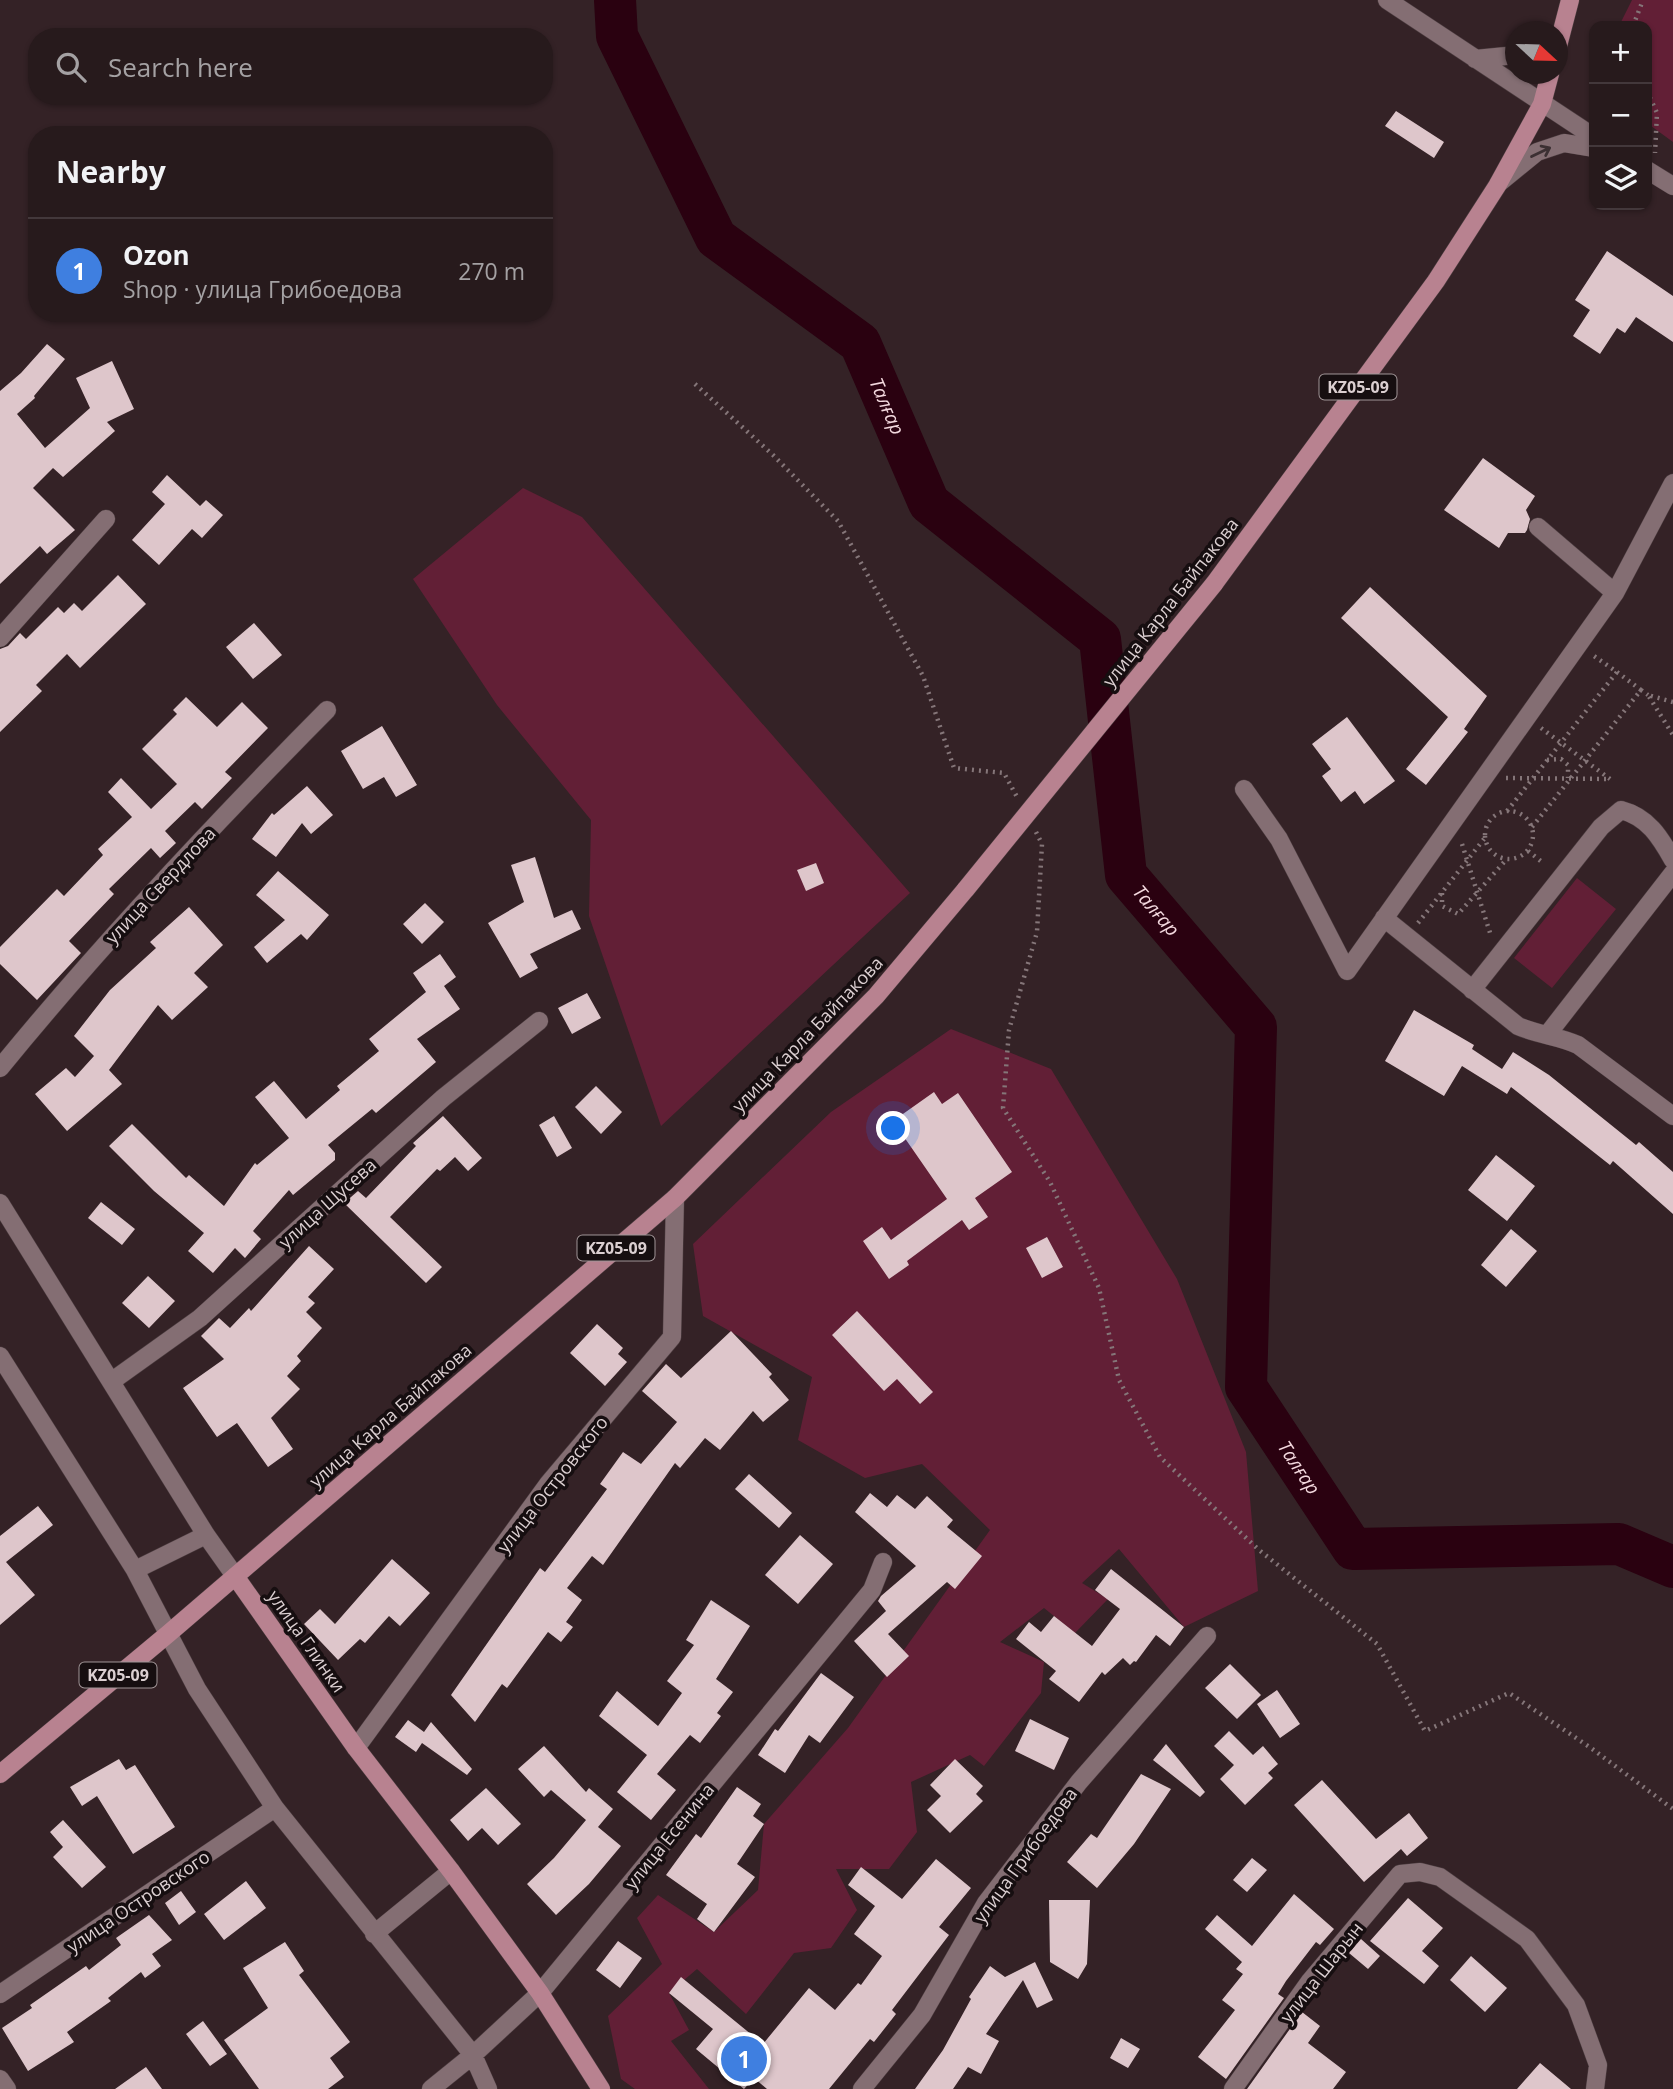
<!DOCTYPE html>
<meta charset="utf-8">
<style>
:root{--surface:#271a1c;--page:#332729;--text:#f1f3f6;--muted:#a4a1a3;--line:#43383b;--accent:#ea580c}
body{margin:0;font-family:"Open Sans",sans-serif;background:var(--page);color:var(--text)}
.controls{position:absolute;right:21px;top:21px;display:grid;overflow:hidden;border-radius:14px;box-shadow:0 2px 5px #0004}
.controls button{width:63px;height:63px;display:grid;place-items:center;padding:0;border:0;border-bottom:2px solid var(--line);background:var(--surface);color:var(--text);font:35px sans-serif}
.compass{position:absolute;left:1505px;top:21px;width:63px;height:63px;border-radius:50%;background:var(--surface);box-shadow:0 2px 5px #0004;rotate:112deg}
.you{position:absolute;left:894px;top:1129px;width:24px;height:24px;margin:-18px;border:5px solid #fff;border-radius:50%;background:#1a73e8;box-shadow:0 0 0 10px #1a73e833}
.badge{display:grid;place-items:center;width:46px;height:46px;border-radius:50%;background:var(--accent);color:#fff;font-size:23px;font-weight:700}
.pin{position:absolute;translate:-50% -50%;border:4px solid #fff;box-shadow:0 2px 7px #0006}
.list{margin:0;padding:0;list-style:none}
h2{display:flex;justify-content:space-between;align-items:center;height:91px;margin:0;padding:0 28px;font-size:30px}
h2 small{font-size:23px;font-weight:400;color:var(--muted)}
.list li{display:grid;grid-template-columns:46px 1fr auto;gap:21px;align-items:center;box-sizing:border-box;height:105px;padding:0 28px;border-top:2px solid var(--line)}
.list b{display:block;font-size:26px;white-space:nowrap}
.list p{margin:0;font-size:23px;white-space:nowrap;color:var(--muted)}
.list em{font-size:23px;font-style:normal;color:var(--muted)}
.icon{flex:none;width:38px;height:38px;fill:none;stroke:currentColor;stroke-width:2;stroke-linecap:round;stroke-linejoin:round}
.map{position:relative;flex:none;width:1673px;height:2089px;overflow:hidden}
.search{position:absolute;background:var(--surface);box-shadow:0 2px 5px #0004;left:28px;top:28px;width:525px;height:77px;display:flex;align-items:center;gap:18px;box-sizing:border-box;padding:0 24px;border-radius:28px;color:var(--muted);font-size:26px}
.panel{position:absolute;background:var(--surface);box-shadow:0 2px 5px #0004;left:28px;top:126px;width:525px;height:196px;border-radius:28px}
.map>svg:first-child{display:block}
.green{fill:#621f36}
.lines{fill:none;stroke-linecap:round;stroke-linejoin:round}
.river{stroke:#2a0110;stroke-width:42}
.building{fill:#dec6cb}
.minor-casing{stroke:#4d3e41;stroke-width:19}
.major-casing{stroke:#4d3e41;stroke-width:19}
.path{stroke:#857679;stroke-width:4.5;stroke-dasharray:2 5;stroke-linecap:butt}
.minor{stroke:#846e73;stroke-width:18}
.major{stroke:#b88290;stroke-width:18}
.major-bridge-casing{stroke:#4d3e41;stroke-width:19;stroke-linecap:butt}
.major-bridge{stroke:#b88290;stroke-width:18}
.oneway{stroke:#3c3033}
.labels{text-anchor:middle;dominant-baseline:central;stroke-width:7;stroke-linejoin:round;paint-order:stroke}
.shield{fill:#160e10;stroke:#a09597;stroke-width:2}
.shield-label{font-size:16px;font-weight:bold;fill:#dbcfd1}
.street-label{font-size:18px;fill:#dbcfd1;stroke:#160e10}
.water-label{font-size:19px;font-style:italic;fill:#f4d9df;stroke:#160e10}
</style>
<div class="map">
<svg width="1673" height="2089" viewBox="0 0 1673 2089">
<rect width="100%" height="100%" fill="#342226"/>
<path class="green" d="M 1632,0 L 1673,0 L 1673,142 L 1647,123 L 1647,26 L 1619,26 Z
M 523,488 L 582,517 L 910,893 L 661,1126 L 589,916 L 591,820 L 497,705 L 413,579 Z
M 1577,878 L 1616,909 L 1552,988 L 1514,958 Z
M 951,1029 L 1051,1069 L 1177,1279 L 1246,1452 L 1258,1591 L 1184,1627 L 1119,1549 L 1082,1583 L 1108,1599 L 1075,1633 L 1044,1608 L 1000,1642 L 1044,1662 L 1041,1693 L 984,1766 L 970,1755 L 911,1782 L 917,1832 L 889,1869 L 836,1869 L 857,1910 L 831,1948 L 794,1953 L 746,2014 L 697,1969 L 669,1993 L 689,2030 L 671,2041 L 709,2089 L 635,2089 L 621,2079 L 608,2016 L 662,1964 L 637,1918 L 658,1895 L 714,1932 L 758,1890 L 764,1824 L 848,1728 L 990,1530 L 922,1464 L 865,1478 L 798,1440 L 812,1377 L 703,1316 L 693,1244 L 831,1112 Z"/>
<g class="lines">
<path class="river" id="s1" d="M 615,0 L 617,36 L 716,238 L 860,343 L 929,503 L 1100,639 L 1126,875 L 1256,1027 L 1246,1387 L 1353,1549 L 1619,1544 L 1673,1567"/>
</g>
<path class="building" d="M 1396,111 L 1444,142 L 1434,158 L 1385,126 Z
M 1607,251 L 1673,296 L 1673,342 L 1636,317 L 1625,333 L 1617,328 L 1600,354 L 1573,336 L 1590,310 L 1575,300 Z
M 47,344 L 65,359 L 34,396 L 35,398 L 17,414 L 45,448 L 90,408 L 76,378 L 112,361 L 134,409 L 107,422 L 115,431 L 63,477 L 53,468 L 33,488 L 75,530 L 47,554 L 40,546 L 0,584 L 0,391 L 21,373 Z
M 1483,458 L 1535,496 L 1526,510 L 1530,519 L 1527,530 L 1525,533 L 1508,533 L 1499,548 L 1444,510 Z
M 167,475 L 200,506 L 206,500 L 223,515 L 202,538 L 192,529 L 159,565 L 132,540 L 165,504 L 152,492 Z
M 118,575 L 146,604 L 80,668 L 67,654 L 36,685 L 42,691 L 0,732 L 0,649 L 8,646 L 20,633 L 26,639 L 58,607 L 64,613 L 74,603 L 82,611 Z
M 1370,587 L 1487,696 L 1464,729 L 1468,732 L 1426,785 L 1406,769 L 1448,717 L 1341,618 Z
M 254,623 L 282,655 L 253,679 L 226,647 Z
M 186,697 L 217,727 L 242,702 L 268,728 L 225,772 L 232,778 L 202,809 L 195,802 L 165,831 L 176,843 L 160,858 L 151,848 L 109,889 L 114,894 L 69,941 L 81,953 L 37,1000 L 0,964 L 0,947 L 57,889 L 64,896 L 103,855 L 98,849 L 132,817 L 108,792 L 121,778 L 151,809 L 177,784 L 142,749 L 177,714 L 173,710 Z
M 1347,717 L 1395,781 L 1364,804 L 1355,791 L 1341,802 L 1322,776 L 1331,769 L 1312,744 Z
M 382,726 L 417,785 L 396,797 L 384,777 L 363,789 L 341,751 Z
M 307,786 L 333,815 L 311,834 L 302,823 L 276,857 L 252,839 L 272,813 L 274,815 Z
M 535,857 L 554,918 L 572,910 L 581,929 L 530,954 L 538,968 L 520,978 L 488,923 L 524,902 L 511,865 Z
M 816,863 L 824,883 L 806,891 L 797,870 Z
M 278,871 L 329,915 L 307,940 L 301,934 L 267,963 L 254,947 L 285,920 L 256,895 Z
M 425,903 L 444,922 L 422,944 L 403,924 Z
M 189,907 L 223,945 L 194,973 L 208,987 L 172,1020 L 158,1005 L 109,1070 L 122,1084 L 67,1131 L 35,1094 L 66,1068 L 75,1077 L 94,1056 L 74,1036 L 110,990 L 156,948 L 150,942 Z
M 440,954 L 456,977 L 444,986 L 460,1009 L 417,1039 L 436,1062 L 376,1113 L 372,1109 L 328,1145 L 335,1153 L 335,1160 L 293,1195 L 289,1190 L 253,1231 L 261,1239 L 245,1258 L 235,1248 L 213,1273 L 188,1251 L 204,1233 L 154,1191 L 109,1146 L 132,1124 L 186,1178 L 189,1175 L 224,1206 L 255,1163 L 257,1165 L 289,1138 L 255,1097 L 274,1081 L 306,1119 L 340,1090 L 337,1086 L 379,1051 L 369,1039 L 426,992 L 413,973 Z
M 587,993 L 601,1018 L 572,1034 L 558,1008 Z
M 1414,1010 L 1474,1045 L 1472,1049 L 1502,1069 L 1513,1052 L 1549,1075 L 1636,1145 L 1639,1142 L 1673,1172 L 1673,1214 L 1613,1161 L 1610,1165 L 1511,1087 L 1507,1094 L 1462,1066 L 1444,1096 L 1385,1061 Z
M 596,1086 L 622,1112 L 601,1134 L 575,1107 Z
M 934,1092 L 942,1104 L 958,1093 L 1012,1172 L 975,1198 L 988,1217 L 969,1230 L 962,1220 L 907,1261 L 909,1265 L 889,1279 L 863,1241 L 882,1227 L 891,1240 L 947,1199 L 893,1121 Z
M 443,1116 L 482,1158 L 468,1171 L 455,1157 L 440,1171 L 437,1169 L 390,1217 L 442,1267 L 426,1283 L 344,1203 L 358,1191 L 366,1198 L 416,1146 L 413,1143 Z
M 554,1116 L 572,1148 L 557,1157 L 539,1125 Z
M 1496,1155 L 1535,1186 L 1507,1221 L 1468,1190 Z
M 101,1202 L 135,1229 L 122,1245 L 88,1218 Z
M 1511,1229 L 1537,1251 L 1506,1287 L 1481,1265 Z
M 1047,1237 L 1063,1267 L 1042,1278 L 1026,1248 Z
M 309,1246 L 334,1269 L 308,1297 L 315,1303 L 306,1312 L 322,1328 L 297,1356 L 301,1361 L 287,1376 L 300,1389 L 271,1418 L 293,1449 L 268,1467 L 237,1423 L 217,1437 L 183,1388 L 224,1359 L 201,1336 L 219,1318 L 230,1328 L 249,1308 L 251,1311 Z
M 148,1276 L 175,1301 L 149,1328 L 122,1303 Z
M 857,1311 L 933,1392 L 920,1404 L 897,1379 L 884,1391 L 832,1335 Z
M 597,1324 L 623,1348 L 618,1354 L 627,1362 L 605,1386 L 570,1353 Z
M 731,1331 L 772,1374 L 769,1377 L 789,1400 L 763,1422 L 753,1411 L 720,1450 L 705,1438 L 680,1468 L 675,1463 L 603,1565 L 592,1556 L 567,1588 L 582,1600 L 566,1622 L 573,1627 L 561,1642 L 548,1632 L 507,1688 L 502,1684 L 475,1722 L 451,1695 L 540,1568 L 545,1572 L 607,1489 L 600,1484 L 623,1452 L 641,1464 L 677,1422 L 642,1391 L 666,1364 L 681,1378 Z
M 749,1474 L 792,1513 L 779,1528 L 735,1489 Z
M 870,1493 L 887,1507 L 897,1495 L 915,1509 L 927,1496 L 953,1520 L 947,1527 L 982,1556 L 955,1589 L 947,1582 L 888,1634 L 909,1656 L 887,1677 L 854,1641 L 886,1611 L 878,1601 L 881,1596 L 916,1566 L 855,1512 Z
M 38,1506 L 53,1525 L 6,1562 L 35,1595 L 0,1625 L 0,1536 Z
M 800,1535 L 833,1564 L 798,1604 L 765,1575 Z
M 392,1559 L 430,1593 L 400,1626 L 389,1616 L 365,1643 L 360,1639 L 338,1660 L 304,1624 L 320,1609 L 335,1624 Z
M 1111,1569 L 1184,1627 L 1170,1646 L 1156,1635 L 1136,1662 L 1134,1661 L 1130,1665 L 1123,1658 L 1105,1675 L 1102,1672 L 1079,1702 L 1049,1679 L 1056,1671 L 1016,1639 L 1029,1622 L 1041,1632 L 1054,1616 L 1092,1646 L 1120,1609 L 1095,1590 Z
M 711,1600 L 750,1626 L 716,1679 L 733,1692 L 717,1713 L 721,1716 L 700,1743 L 690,1735 L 657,1774 L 676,1790 L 651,1820 L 617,1792 L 647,1755 L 599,1716 L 617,1691 L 658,1726 L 682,1693 L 667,1681 L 694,1645 L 686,1640 Z
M 1230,1664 L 1261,1695 L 1237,1719 L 1205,1688 Z
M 821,1673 L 854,1697 L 820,1743 L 809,1735 L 785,1773 L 758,1755 L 775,1729 L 778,1731 Z
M 1277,1690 L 1300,1724 L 1280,1738 L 1257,1704 Z
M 1030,1719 L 1069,1738 L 1054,1770 L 1015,1751 Z
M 408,1720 L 424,1732 L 431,1722 L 472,1769 L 467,1775 L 422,1743 L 416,1752 L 395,1737 Z
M 1229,1731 L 1253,1755 L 1263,1746 L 1278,1764 L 1268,1773 L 1273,1778 L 1245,1805 L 1220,1779 L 1234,1765 L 1214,1746 Z
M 1166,1744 L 1205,1792 L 1200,1797 L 1153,1760 Z
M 544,1746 L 586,1792 L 589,1788 L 613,1809 L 598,1827 L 621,1846 L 589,1884 L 556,1915 L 527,1884 L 554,1858 L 586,1820 L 551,1790 L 544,1797 L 518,1769 Z
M 119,1759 L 126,1770 L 135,1765 L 175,1827 L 133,1854 L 97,1796 L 82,1806 L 70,1787 Z
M 955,1759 L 983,1786 L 976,1794 L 983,1801 L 950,1833 L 927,1810 L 941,1796 L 930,1785 Z
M 1141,1774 L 1171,1789 L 1134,1844 L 1097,1888 L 1067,1862 L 1091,1834 L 1097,1838 Z
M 1322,1780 L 1376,1839 L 1409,1813 L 1428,1838 L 1407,1856 L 1401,1849 L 1364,1882 L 1294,1805 Z
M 737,1787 L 761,1804 L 753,1816 L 764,1824 L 737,1864 L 755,1877 L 714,1932 L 697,1919 L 707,1904 L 666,1875 L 696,1834 L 701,1838 Z
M 486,1788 L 521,1824 L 498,1845 L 482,1828 L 468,1841 L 450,1820 Z
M 63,1820 L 106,1867 L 82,1888 L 53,1857 L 63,1847 L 50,1832 Z
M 1252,1858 L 1267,1870 L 1247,1892 L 1233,1880 Z
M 936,1859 L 971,1888 L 939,1927 L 949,1935 L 892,2010 L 896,2014 L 874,2042 L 870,2039 L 829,2089 L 767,2089 L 754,2078 L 744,2089 L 696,2049 L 713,2029 L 669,1993 L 681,1977 L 763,2044 L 809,1988 L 835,2010 L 858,1983 L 861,1985 L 882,1956 L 854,1934 L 875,1906 L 848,1885 L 861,1867 L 902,1899 Z
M 246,1881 L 266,1908 L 224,1940 L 204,1914 Z
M 181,1891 L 196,1912 L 179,1925 L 165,1903 Z
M 1294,1894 L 1334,1929 L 1320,1945 L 1316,1942 L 1286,1981 L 1278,1994 L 1284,1998 L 1226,2079 L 1198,2057 L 1235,2010 L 1222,2000 L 1243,1974 L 1236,1969 L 1242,1962 L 1205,1929 L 1217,1915 L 1252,1946 Z
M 1408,1898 L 1443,1928 L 1422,1951 L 1439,1966 L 1424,1984 L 1370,1941 Z
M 1049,1900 L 1090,1900 L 1087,1964 L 1078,1979 L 1050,1962 Z
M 149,1915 L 172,1940 L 152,1954 L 161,1966 L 145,1978 L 141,1972 L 108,1998 L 111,2001 L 67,2032 L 74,2042 L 28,2071 L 2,2028 L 32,2008 L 30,2005 L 86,1966 L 89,1970 L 121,1945 L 116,1938 Z
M 1361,1939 L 1380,1956 L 1368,1969 L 1349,1953 Z
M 618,1941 L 642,1958 L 620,1988 L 596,1970 Z
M 285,1942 L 304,1971 L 299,1975 L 350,2042 L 330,2058 L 344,2077 L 328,2089 L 259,2089 L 224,2040 L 268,2008 L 243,1968 Z
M 1471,1956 L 1507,1988 L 1485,2012 L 1450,1980 Z
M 1035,1962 L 1053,2000 L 1037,2008 L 1023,1980 L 986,2034 L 999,2041 L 981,2074 L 968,2067 L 953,2089 L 915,2089 L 943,2050 L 971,1999 L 969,1997 L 990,1966 L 1005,1977 Z
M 1302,2012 L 1320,2026 L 1308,2043 L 1346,2072 L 1333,2089 L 1247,2089 Z
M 203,2021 L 227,2054 L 210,2066 L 186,2034 Z
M 1121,2038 L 1140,2049 L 1128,2068 L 1110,2058 Z
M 1540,2063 L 1571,2089 L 1517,2089 Z
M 146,2067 L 162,2089 L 115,2089 Z"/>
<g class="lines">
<defs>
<path id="minor" d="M 1387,0 L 1594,137
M 1475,59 L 1516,55
M 1647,170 L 1673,186
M 1499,183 L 1537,152 L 1564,143 L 1594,148
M 1538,527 L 1615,593
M 0,638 L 106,519
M 1244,789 L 1279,839 L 1347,971 L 1615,593 L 1673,483
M 1384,918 L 1518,1026 C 1538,1035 1559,1036 1578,1045 L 1673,1116
M 1472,990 L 1601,827 L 1621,810 C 1648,817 1660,837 1673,860
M 1547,1035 L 1673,873
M 0,1068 C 102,943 213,825 327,710
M 0,1203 L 206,1535 L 235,1576
M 0,1356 L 135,1570 L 197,1689 L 275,1808 L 473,2055 L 488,2089
M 112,1381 L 200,1318 L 443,1098 L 539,1021
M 135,1570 L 206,1535
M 356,1748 L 548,1484 L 672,1337 L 675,1198
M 374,1934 L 451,1871
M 0,1994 L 275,1808
M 0,2079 L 7,2089
M 431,2089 L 473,2055 L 540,1993 L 872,1590 L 883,1562
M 862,2089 L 922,2015 L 986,1903 L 1079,1782 L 1207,1636
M 1233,2089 L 1310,1981 L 1400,1874 L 1420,1872 L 1440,1877 L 1527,1939 L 1576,2005 L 1598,2065 L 1595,2089"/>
<path id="major" d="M 1558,46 L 1570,0
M 1214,584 L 1436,281 L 1497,186 L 1542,104 L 1550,74
M 235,1576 L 356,1748 L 451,1871 L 540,1993 L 601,2089
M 0,1774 L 168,1634 L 675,1198 L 876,996 L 966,889"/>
</defs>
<use href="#minor" class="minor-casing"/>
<use href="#major" class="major-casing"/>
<path class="path" d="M 1633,26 L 1643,0
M 1647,91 L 1657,113 L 1655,153
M 695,384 L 773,455 L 838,521 L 923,676 L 954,768 L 1004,773 L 1017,797
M 1617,672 L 1641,690
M 1673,702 L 1648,695 L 1673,735
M 1541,728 L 1610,779
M 1547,760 L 1561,759 L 1568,765 L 1568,778
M 1506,778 L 1610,779
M1485 835a24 24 0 1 1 48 0a24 24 0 1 1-48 0Z
M 1507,811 L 1617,672 L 1594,656
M 1532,827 L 1641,690 L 1648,695
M 1036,832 L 1042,844 L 1037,932 L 1009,1030 L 1003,1108 L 1050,1182 L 1099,1288 L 1119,1380 L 1160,1457 L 1259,1550 L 1377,1644 L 1425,1731 L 1509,1693 L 1591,1748 L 1673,1809
M 1462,844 L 1491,936
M 1528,851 L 1542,862
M 1442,893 L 1442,906 L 1458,914 L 1506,860
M 1418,923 L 1484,839"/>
<use href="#minor" class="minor"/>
<use href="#major" class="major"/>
<defs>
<path id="major-bridge" d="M 966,889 L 1214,584"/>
</defs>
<use href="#major-bridge" class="major-bridge-casing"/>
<use href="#major-bridge" class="major-bridge"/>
</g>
<defs><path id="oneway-shaft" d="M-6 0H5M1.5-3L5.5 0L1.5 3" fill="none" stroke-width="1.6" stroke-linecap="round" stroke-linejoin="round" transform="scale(1.75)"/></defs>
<use class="oneway" href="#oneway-shaft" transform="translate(1541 152) rotate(-26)"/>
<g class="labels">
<g class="shield">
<rect x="1319.5" y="374.5" width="77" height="25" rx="5"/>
<rect x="577.5" y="1235.5" width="77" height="25" rx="5"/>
<rect x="79.5" y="1662.5" width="77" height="25" rx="5"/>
</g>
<g class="shield-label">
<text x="1358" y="387">KZ05-09</text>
<text x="616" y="1248">KZ05-09</text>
<text x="118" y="1675">KZ05-09</text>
</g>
<g class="street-label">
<text transform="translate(1170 602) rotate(-52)">улица Карла Байпакова</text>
<text transform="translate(160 885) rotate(-47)">улица Свердлова</text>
<text transform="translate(807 1034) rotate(-46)">улица Карла Байпакова</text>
<text transform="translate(327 1203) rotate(-42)">улица Щусева</text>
<text transform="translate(390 1415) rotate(-41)">улица Карла Байпакова</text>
<text transform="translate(552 1484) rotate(-52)">улица Островского</text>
<text transform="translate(307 1641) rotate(55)">улица Глинки</text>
<text transform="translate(669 1836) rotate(-51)">улица Есенина</text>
<text transform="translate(1025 1855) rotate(-54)">улица Грибоедова</text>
<text transform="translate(138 1901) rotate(-34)">улица Островского</text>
<text transform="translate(1321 1972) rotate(-52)">улица Шарын</text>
</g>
<g class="water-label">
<text stroke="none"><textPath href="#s1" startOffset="508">Талғар</textPath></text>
<text stroke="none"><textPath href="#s1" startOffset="1116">Талғар</textPath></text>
<text stroke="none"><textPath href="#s1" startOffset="1726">Талғар</textPath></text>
</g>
</g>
</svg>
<div class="controls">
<button>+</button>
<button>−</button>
<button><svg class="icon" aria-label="layers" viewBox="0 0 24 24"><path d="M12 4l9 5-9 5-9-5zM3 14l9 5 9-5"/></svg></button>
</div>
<svg class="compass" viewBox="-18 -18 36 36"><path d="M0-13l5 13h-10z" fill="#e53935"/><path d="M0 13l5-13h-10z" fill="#a4a1a3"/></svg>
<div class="you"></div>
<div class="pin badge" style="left:744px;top:2059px;background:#3f7fe0">1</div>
<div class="search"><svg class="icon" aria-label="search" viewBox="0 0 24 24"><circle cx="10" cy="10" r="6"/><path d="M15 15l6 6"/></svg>Search here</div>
<section class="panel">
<h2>Nearby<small></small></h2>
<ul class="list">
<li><span class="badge" style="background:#3f7fe0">1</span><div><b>Ozon</b><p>Shop · улица Грибоедова</p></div><em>270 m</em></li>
</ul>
</section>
</div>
